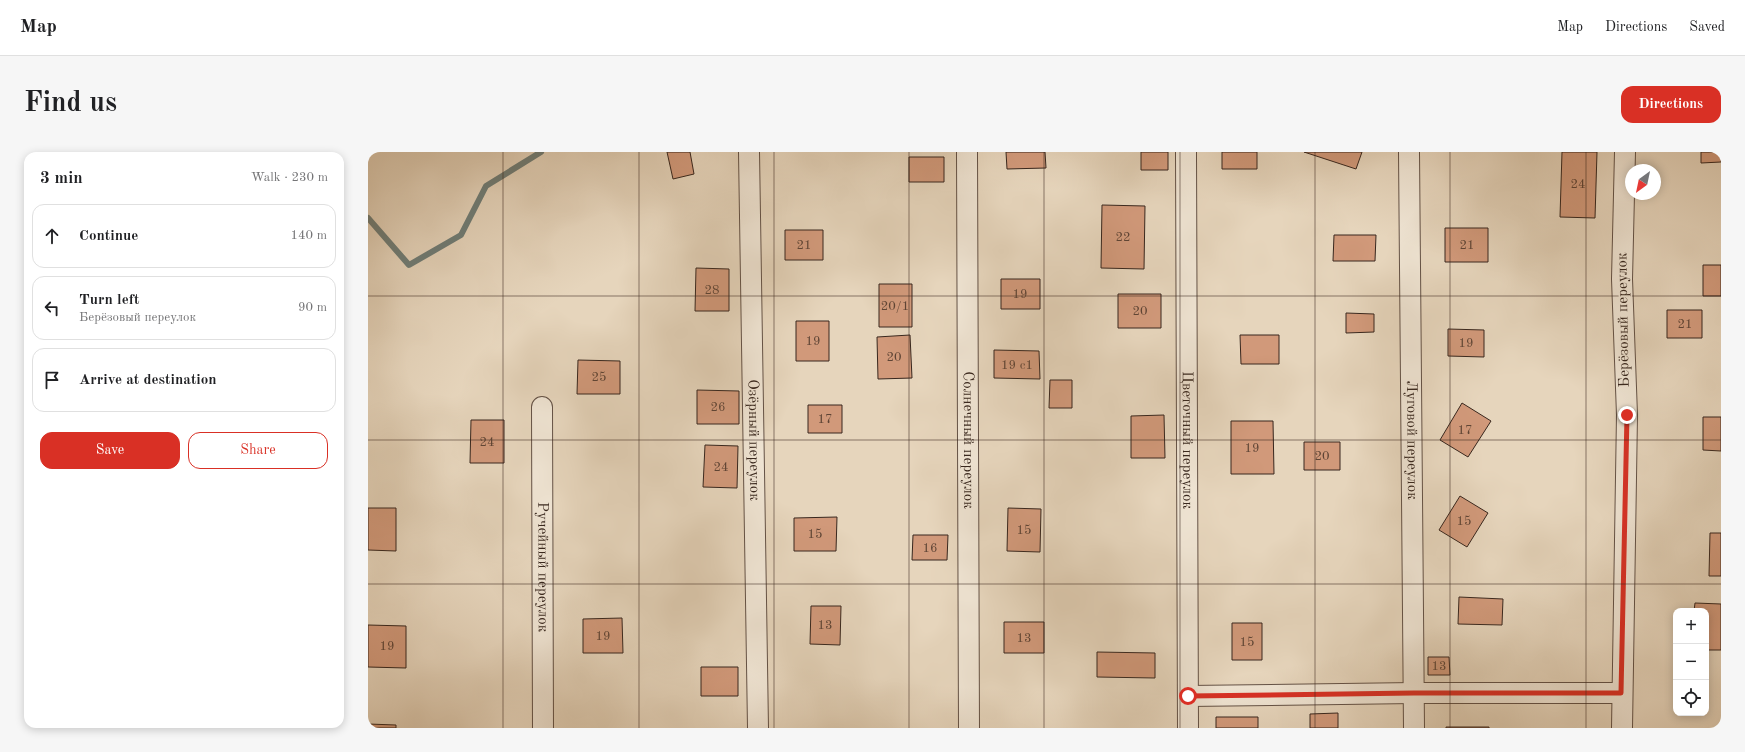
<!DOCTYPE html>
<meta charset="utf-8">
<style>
:root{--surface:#fff;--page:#f6f6f6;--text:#202124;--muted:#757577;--line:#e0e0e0;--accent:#d93025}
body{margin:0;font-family:"Old Standard TT",serif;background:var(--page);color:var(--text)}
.controls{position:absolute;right:12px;bottom:12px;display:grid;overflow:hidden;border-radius:8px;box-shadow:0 2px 10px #0003}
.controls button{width:36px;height:36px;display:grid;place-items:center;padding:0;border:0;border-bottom:1px solid var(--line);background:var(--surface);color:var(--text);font:20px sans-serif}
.compass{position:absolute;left:1257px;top:12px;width:36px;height:36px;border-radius:50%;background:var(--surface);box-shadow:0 2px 10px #0003;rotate:213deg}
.stop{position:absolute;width:12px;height:12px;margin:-9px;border:3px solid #d93025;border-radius:50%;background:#fff}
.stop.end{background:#d93025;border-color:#fff;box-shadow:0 1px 4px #0008}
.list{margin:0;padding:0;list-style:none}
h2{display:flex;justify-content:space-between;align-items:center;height:52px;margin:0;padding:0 16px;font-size:17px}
h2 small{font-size:13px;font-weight:400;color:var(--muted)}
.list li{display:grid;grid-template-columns:26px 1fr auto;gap:12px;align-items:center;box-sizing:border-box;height:64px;margin:0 8px 8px;padding:0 8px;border:1px solid var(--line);border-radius:12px}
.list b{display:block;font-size:15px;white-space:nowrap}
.list p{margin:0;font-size:13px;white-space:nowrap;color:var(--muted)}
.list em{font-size:13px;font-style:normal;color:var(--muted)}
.actions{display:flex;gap:8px;padding:12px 16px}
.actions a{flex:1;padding:9px 0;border:1px solid var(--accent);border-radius:12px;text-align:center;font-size:14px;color:var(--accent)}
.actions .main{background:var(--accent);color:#fff}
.icon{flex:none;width:22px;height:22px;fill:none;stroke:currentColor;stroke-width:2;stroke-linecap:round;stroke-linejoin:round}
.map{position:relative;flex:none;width:1353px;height:576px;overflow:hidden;border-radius:12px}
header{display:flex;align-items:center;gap:24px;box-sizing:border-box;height:56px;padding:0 20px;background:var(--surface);border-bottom:1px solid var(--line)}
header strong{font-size:19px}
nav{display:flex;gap:22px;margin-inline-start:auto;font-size:14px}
.intro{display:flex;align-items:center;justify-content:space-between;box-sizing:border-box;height:96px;padding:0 24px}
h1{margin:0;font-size:28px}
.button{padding:10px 18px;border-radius:12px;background:var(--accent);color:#fff;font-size:14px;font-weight:700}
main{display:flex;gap:24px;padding:0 24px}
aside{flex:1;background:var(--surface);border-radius:12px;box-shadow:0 2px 10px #0003}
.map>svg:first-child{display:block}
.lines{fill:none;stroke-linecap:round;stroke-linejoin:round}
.stream{stroke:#707e78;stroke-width:6}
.building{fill:#d1997a;stroke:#38271e}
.minor-casing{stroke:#645246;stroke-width:22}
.minor{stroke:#efe4d3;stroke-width:20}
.route{stroke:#d93025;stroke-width:5}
.grid{fill:none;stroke:#38271e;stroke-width:1;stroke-opacity:0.55}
.labels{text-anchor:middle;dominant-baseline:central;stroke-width:3;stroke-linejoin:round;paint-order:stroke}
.number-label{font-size:13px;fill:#5e4435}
.street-label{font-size:15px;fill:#38271e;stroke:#efe4d3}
</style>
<header>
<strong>Map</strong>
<nav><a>Map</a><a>Directions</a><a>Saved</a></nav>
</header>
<div class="intro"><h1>Find us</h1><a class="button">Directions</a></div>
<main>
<aside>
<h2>3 min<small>Walk · 230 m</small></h2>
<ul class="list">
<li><svg class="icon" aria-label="ahead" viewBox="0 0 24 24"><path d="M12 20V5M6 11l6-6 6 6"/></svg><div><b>Continue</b></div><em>140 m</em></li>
<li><svg class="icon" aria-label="left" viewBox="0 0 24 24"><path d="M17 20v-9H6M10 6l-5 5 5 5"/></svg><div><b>Turn left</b><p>Берёзовый переулок</p></div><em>90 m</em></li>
<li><svg class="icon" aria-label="arrive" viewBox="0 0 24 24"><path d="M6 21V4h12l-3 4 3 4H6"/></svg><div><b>Arrive at destination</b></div></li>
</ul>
<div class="actions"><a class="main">Save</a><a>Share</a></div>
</aside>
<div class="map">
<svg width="1353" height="576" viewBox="0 0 1353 576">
<rect width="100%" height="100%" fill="#e6d5bc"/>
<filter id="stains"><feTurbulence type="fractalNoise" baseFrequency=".005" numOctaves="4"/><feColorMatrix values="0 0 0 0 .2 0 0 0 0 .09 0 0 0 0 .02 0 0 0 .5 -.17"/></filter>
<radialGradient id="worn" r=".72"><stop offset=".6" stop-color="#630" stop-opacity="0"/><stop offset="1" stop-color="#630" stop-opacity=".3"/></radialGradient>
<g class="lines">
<path class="stream" d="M 0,66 L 41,113 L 93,83 L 118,34 L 173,0"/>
</g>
<path class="building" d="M 299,0 L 322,0 L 326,22 L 305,27 Z
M 638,0 L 677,0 L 678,16 L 639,17 Z
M 773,0 L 800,0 L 800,18 L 773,18 Z
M 854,0 L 889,0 L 889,17 L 854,17 Z
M 936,0 L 994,0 L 988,17 Z
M 1194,0 L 1229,0 L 1227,66 L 1192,65 Z
M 1333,0 L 1353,0 L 1353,10 L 1333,11 Z
M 541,5 L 576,5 L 576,30 L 541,30 Z
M 734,53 L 777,54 L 776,117 L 733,116 Z
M 1077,76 L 1120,76 L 1120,110 L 1077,110 Z
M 417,78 L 455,78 L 455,108 L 417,108 Z
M 966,83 L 1008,83 L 1007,109 L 965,109 Z
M 1335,113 L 1353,113 L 1353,144 L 1335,144 Z
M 328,116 L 361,117 L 361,159 L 327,159 Z
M 633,127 L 672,127 L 672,157 L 633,157 Z
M 511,132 L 544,132 L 544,175 L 511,175 Z
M 750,142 L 793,142 L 793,176 L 750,176 Z
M 1299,158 L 1334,158 L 1334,186 L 1299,186 Z
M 978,161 L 1006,162 L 1006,180 L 978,181 Z
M 428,169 L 461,169 L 461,209 L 428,209 Z
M 1080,177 L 1116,178 L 1116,205 L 1080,204 Z
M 542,183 L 544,226 L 510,227 L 509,185 Z
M 872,183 L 911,183 L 911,212 L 873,212 Z
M 626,198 L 671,199 L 672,227 L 626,226 Z
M 210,208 L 252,209 L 252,242 L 209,242 Z
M 682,228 L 704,228 L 704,256 L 681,256 Z
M 329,238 L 371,239 L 371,272 L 329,272 Z
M 1094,251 L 1123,269 L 1100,305 L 1072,288 Z
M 440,253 L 474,253 L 474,281 L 440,281 Z
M 796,263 L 797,306 L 763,306 L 763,264 Z
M 1335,265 L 1353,265 L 1353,299 L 1335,298 Z
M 103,268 L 136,268 L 136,311 L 102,311 Z
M 863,269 L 905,269 L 906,322 L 863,322 Z
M 936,290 L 972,290 L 972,318 L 936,318 Z
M 337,293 L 370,294 L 369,336 L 335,335 Z
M 1092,344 L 1120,361 L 1099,395 L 1071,378 Z
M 0,356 L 28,356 L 28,399 L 0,398 Z
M 640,356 L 673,357 L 672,400 L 639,399 Z
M 469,365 L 468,399 L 426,399 L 426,366 Z
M 1342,381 L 1353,381 L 1353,424 L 1341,424 Z
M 545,383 L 580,383 L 579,408 L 544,408 Z
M 1091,445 L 1135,447 L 1134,473 L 1090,472 Z
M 1327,451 L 1353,452 L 1353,498 L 1338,498 L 1338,459 L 1326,459 Z
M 443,454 L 473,454 L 472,493 L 442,492 Z
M 254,466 L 255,501 L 215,501 L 215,467 Z
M 636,470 L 676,470 L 676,501 L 636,501 Z
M 864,471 L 894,471 L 894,508 L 864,508 Z
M 0,473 L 38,474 L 38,516 L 0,515 Z
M 729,500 L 787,501 L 787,526 L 729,525 Z
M 1060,505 L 1081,505 L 1082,523 L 1060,523 Z
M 333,515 L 370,515 L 370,544 L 333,544 Z
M 970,561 L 970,576 L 942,576 L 942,562 Z
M 848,565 L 890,565 L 890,576 L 848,576 Z
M 0,572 L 28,573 L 28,576 L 0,576 Z
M 1078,575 L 1121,575 L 1121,576 L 1078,576 Z"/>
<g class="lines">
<defs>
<g id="minor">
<path id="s1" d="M 381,0 L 390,576"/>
<path id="s2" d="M 599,0 L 601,576"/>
<path id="s3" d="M 818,0 L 820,576"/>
<path id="s4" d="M 1041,0 L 1046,576"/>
<path id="s5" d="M 174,255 L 175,576"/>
<path d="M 820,544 L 1046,541 L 1253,541"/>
<path d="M 1254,576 L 1259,263 L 1254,127 L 1257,0"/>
</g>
</defs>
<use href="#minor" class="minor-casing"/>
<use href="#minor" class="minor"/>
</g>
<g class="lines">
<path class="route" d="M 820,544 L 1046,541 L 1253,541 L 1259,263"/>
</g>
<path class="grid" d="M 135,0 L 135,576M 271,0 L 271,576M 406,0 L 406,576M 541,0 L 541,576M 676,0 L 676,576M 812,0 L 812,576M 947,0 L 947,576M 1082,0 L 1082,576M 1218,0 L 1218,576M 0,144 L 1353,144M 0,288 L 1353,288M 0,432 L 1353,432"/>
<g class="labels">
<g class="number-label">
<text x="1210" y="32">24</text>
<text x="755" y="85">22</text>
<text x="436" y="93">21</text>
<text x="1099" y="93">21</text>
<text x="344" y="138">28</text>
<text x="652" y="142">19</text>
<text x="527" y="154">20/1</text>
<text x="772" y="159">20</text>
<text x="1317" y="172">21</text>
<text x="445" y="189">19</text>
<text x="1098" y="191">19</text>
<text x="526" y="205">20</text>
<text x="649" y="213">19 с1</text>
<text x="231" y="225">25</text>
<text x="350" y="255">26</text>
<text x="457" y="267">17</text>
<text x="1097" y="278">17</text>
<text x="119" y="290">24</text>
<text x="884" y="296">19</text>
<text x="954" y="304">20</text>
<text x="353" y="315">24</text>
<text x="1096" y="369">15</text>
<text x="656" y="378">15</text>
<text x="447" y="382">15</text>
<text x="562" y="396">16</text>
<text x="457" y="473">13</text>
<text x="235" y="484">19</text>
<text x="656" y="486">13</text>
<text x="879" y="490">15</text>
<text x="19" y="494">19</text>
<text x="1071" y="514">13</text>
</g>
<g class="street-label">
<text transform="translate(1256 168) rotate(-91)">Берёзовый переулок</text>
<text stroke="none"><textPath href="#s1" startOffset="288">Озёрный переулок</textPath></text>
<text stroke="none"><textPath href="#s2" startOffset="288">Солнечный переулок</textPath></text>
<text stroke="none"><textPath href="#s3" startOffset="288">Цветочный переулок</textPath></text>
<text stroke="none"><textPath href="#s4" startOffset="288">Луговой переулок</textPath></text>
<text stroke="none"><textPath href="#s5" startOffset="160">Ручейный переулок</textPath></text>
</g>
</g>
<rect width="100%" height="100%" filter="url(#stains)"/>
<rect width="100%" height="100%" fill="url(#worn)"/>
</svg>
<div class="controls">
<button>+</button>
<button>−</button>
<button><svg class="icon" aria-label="locate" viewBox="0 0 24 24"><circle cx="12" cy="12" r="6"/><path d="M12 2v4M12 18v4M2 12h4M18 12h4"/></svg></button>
</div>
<svg class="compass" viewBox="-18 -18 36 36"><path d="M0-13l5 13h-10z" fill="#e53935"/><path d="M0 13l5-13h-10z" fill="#757577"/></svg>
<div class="stop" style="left:820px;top:544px"></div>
<div class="stop end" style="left:1259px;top:263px"></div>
</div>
</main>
